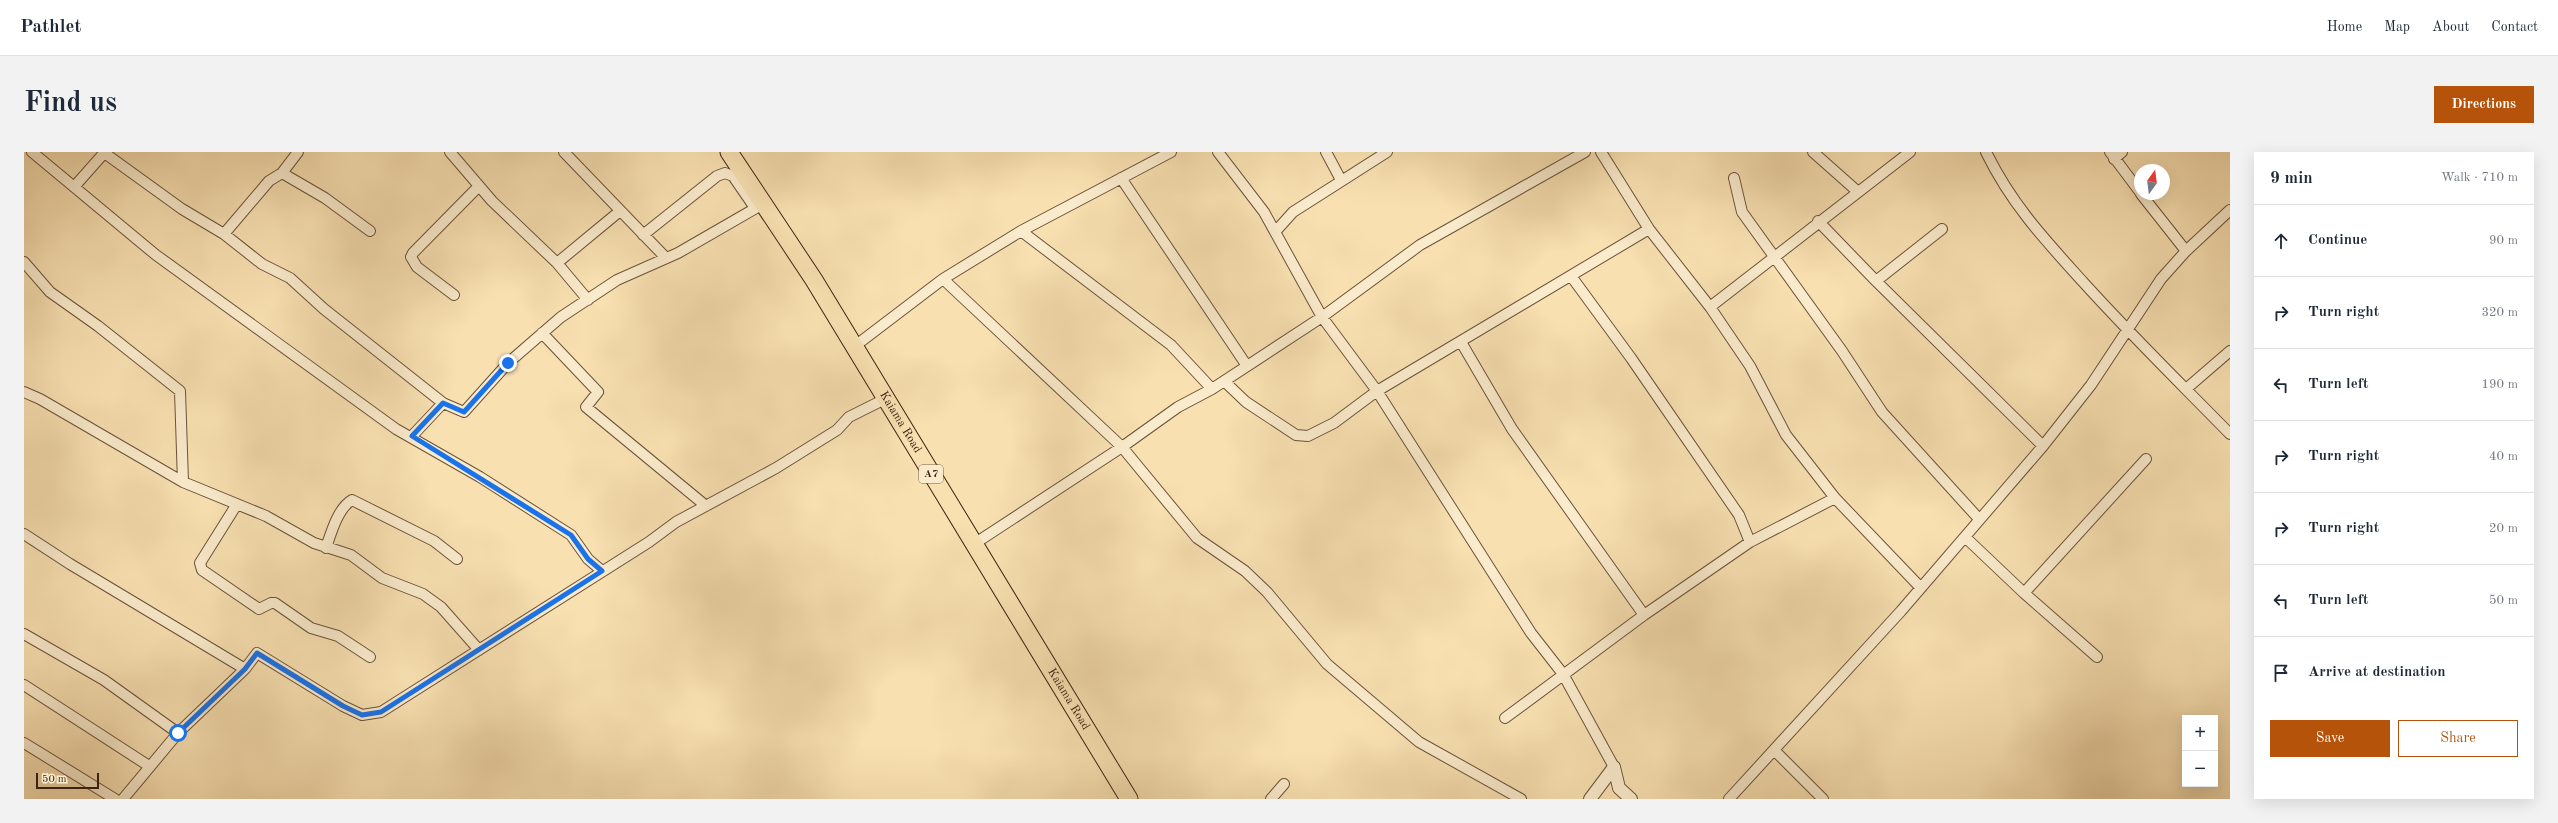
<!DOCTYPE html>
<meta charset="utf-8">
<style>
:root{--surface:#fff;--page:#f2f2f3;--text:#1f2937;--muted:#747a83;--line:#e0e1e3;--accent:#b45309}
body{margin:0;font-family:"Old Standard TT",serif;background:var(--page);color:var(--text)}
.controls{position:absolute;right:12px;bottom:12px;display:grid;overflow:hidden;border-radius:0px;box-shadow:0 4px 16px #0002}
.controls button{width:36px;height:36px;display:grid;place-items:center;padding:0;border:0;border-bottom:1px solid var(--line);background:var(--surface);color:var(--text);font:20px sans-serif}
.compass{position:absolute;left:2110px;top:12px;width:36px;height:36px;border-radius:50%;background:var(--surface);box-shadow:0 4px 16px #0002;rotate:14deg}
.scale{position:absolute;left:12px;bottom:10px;width:63px;box-sizing:border-box;padding-left:4px;border:2px solid #3c2312;border-top:0;font-size:11px;line-height:14px;white-space:nowrap;color:#3c2312;-webkit-text-stroke:3px #faebcc;paint-order:stroke}
.stop{position:absolute;width:12px;height:12px;margin:-9px;border:3px solid #1a73e8;border-radius:50%;background:#fff}
.stop.end{background:#1a73e8;border-color:#fff;box-shadow:0 1px 4px #0008}
.list{margin:0;padding:0;list-style:none}
h2{display:flex;justify-content:space-between;align-items:center;height:52px;margin:0;padding:0 16px;font-size:17px}
h2 small{font-size:13px;font-weight:400;color:var(--muted)}
.list li{display:grid;grid-template-columns:26px 1fr auto;gap:12px;align-items:center;box-sizing:border-box;height:72px;padding:0 16px;border-top:1px solid var(--line)}
.list b{display:block;font-size:15px;white-space:nowrap}
.list em{font-size:13px;font-style:normal;color:var(--muted)}
.actions{display:flex;gap:8px;padding:12px 16px}
.actions a{flex:1;padding:9px 0;border:1px solid var(--accent);border-radius:0px;text-align:center;font-size:14px;color:var(--accent)}
.actions .main{background:var(--accent);color:#fff}
.icon{flex:none;width:22px;height:22px;fill:none;stroke:currentColor;stroke-width:2;stroke-linecap:round;stroke-linejoin:round}
.map{position:relative;flex:none;width:2206px;height:647px;overflow:hidden;border-radius:0px}
header{display:flex;align-items:center;gap:24px;box-sizing:border-box;height:56px;padding:0 20px;background:var(--surface);border-bottom:1px solid var(--line)}
header strong{font-size:19px}
nav{display:flex;gap:22px;margin-inline-start:auto;font-size:14px}
.intro{display:flex;align-items:center;justify-content:space-between;box-sizing:border-box;height:96px;padding:0 24px}
h1{margin:0;font-size:28px}
.button{padding:10px 18px;border-radius:0px;background:var(--accent);color:#fff;font-size:14px;font-weight:700}
main{display:flex;gap:24px;padding:0 24px}
aside{flex:1;background:var(--surface);border-radius:0px;box-shadow:0 4px 16px #0002}
.map>svg:first-child{display:block}
.lines{fill:none;stroke-linecap:round;stroke-linejoin:round}
.minor-casing{stroke:#6b523a;stroke-width:12}
.tertiary-casing{stroke:#6b523a;stroke-width:14}
.trunk-casing{stroke:#3c2312;stroke-width:19}
.minor{stroke:#faebcc;stroke-width:10}
.tertiary{stroke:#faebcc;stroke-width:12}
.trunk{stroke:#f8e0b1;stroke-width:17}
.route{stroke:#1a73e8;stroke-width:5}
.labels{text-anchor:middle;dominant-baseline:central;stroke-width:4;stroke-linejoin:round;paint-order:stroke}
.shield{fill:#faebcc;stroke:#755f4a;stroke-width:1}
.shield-label{font-size:11px;font-weight:bold;fill:#3c2312}
.street-label{font-size:12px;fill:#3c2312;stroke:#faebcc}
</style>
<header>
<strong>Pathlet</strong>
<nav><a>Home</a><a>Map</a><a>About</a><a>Contact</a></nav>
</header>
<div class="intro"><h1>Find us</h1><a class="button">Directions</a></div>
<main>
<div class="map">
<svg width="2206" height="647" viewBox="0 0 2206 647">
<rect width="100%" height="100%" fill="#f8e0b1"/>
<filter id="stains"><feTurbulence type="fractalNoise" baseFrequency=".005" numOctaves="4"/><feColorMatrix values="0 0 0 0 .2 0 0 0 0 .09 0 0 0 0 .02 0 0 0 .5 -.17"/></filter>
<radialGradient id="worn" r=".72"><stop offset=".6" stop-color="#630" stop-opacity="0"/><stop offset="1" stop-color="#630" stop-opacity=".3"/></radialGradient>
<g class="lines">
<defs>
<path id="minor" d="M 8,0 L 132,103 L 372,277 L 456,325 L 547,383 L 564,407 L 578,419
M 79,0 L 158,57 L 200,82 L 238,112 L 266,126 L 300,157 L 419,251 L 388,284
M 426,0 L 468,49 L 533,111 L 564,148
M 540,0 L 642,106
M 1194,0 L 1240,60 L 1298,165 L 1353,239 L 1507,481 L 1539,522 L 1590,615
M 1302,0 L 1317,28
M 1577,0 L 1625,77 L 1686,155 L 1726,214 L 1762,283 L 1811,346 L 1897,436
M 1789,0 L 1833,39
M 1962,0 C 1988,53 2021,88 2060,131 C 2107,183 2157,232 2206,282
M 2086,0 L 2116,40
M 2090,7 L 2098,0
M 258,21 L 301,46 L 346,79
M 1097,26 L 1223,214
M 1710,26 L 1718,60 L 1818,199 L 1858,260 L 1955,367
M 50,35 L 81,0
M 2117,42 L 2162,99
M 1794,69 L 1852,129 L 2019,294
M 997,79 L 1147,193 L 1188,237
M 1251,80 L 1269,60 L 1363,0
M 200,82 L 245,29 L 258,21 L 274,0
M 619,83 L 693,24 L 701,21 L 709,24 L 731,56
M 0,110 L 26,140 L 74,174 L 156,239 L 159,330
M 533,111 L 596,59
M 1547,124 L 1607,206 L 1715,363 L 1726,390
M 919,127 L 1098,295 L 1173,386 L 1221,419 L 1243,440 L 1303,512 L 1395,590 L 1497,647
M 1852,129 L 1918,77
M 430,143 L 393,115 L 387,105 L 389,101 L 455,34
M 1686,155 L 1886,0
M 518,181 L 574,240 L 562,255 L 682,354
M 1437,190 L 1488,277 L 1620,463
M 831,194 L 919,127 L 997,79 L 1147,0
M 1200,229 L 1222,250 L 1272,283 L 1284,284 L 1310,271 L 1353,239 L 1625,77
M 2162,237 L 2206,199
M 0,240 L 16,247 L 159,330 L 242,364 L 290,391 L 327,403 L 358,426 L 399,442 L 417,455 L 455,498
M 419,251 L 440,260 L 484,211 L 537,165 L 593,128 L 654,101 L 739,52
M 213,352 L 176,411 L 178,418 L 235,457 L 247,451 L 251,451 L 287,476 L 314,484 L 346,505
M 0,382 L 46,412 L 221,517
M 1941,385 L 2000,441 L 2073,505
M 950,392 L 1098,295 L 1154,255 L 1188,237 L 1298,165 L 1396,93 L 1561,0
M 302,396 C 307,381 314,356 328,348 L 410,389 L 433,407
M 2000,441 L 2122,307
M 0,482 L 80,528 L 154,581
M 0,533 L 125,614
M 1481,566 L 1620,463 L 1726,390 L 1811,346
M 0,591 L 91,647
M 1750,598 L 1799,647
M 99,647 L 154,581 L 221,517 L 233,501 L 319,554 L 338,563 L 357,560 L 625,390 L 652,370 L 752,316 L 813,278 L 825,265 L 861,247
M 1247,647 L 1260,632
M 1705,647 L 1877,459 L 2019,294 L 2067,233 L 2137,127 L 2162,99 L 2206,58"/>
<path id="tertiary" d="M 1590,615 L 1595,636 L 1607,647
M 1566,647 L 1590,615"/>
<g id="trunk">
<path id="s1" d="M 705,0 L 790,128 L 1105,647"/>
</g>
</defs>
<use href="#minor" class="minor-casing"/>
<use href="#tertiary" class="tertiary-casing"/>
<use href="#trunk" class="trunk-casing"/>
<use href="#minor" class="minor"/>
<use href="#tertiary" class="tertiary"/>
<use href="#trunk" class="trunk"/>
</g>
<g class="lines">
<path class="route" d="M 154,581 L 221,517 L 233,501 L 319,554 L 338,563 L 357,560 L 578,419 L 564,407 L 547,383 L 388,284 L 419,251 L 440,260 L 484,211"/>
</g>
<g class="labels">
<rect class="shield" x="895" y="313" width="24" height="18" rx="3"/>
<g class="shield-label">
<text x="907" y="322">A7</text>
</g>
<g class="street-label">
<text stroke="none"><textPath href="#s1" startOffset="320">Kaiama Road</textPath></text>
<text stroke="none"><textPath href="#s1" startOffset="644">Kaiama Road</textPath></text>
</g>
</g>
<rect width="100%" height="100%" filter="url(#stains)"/>
<rect width="100%" height="100%" fill="url(#worn)"/>
</svg>
<div class="controls">
<button>+</button>
<button>−</button>
</div>
<svg class="compass" viewBox="-18 -18 36 36"><path d="M0-13l5 13h-10z" fill="#e53935"/><path d="M0 13l5-13h-10z" fill="#747a83"/></svg>
<div class="scale">50 m</div>
<div class="stop" style="left:154px;top:581px"></div>
<div class="stop end" style="left:484px;top:211px"></div>
</div>
<aside>
<h2>9 min<small>Walk · 710 m</small></h2>
<ul class="list">
<li><svg class="icon" aria-label="ahead" viewBox="0 0 24 24"><path d="M12 20V5M6 11l6-6 6 6"/></svg><div><b>Continue</b></div><em>90 m</em></li>
<li><svg class="icon" aria-label="right" viewBox="0 0 24 24"><path d="M7 20v-9h11M14 6l5 5-5 5"/></svg><div><b>Turn right</b></div><em>320 m</em></li>
<li><svg class="icon" aria-label="left" viewBox="0 0 24 24"><path d="M17 20v-9H6M10 6l-5 5 5 5"/></svg><div><b>Turn left</b></div><em>190 m</em></li>
<li><svg class="icon" aria-label="right" viewBox="0 0 24 24"><path d="M7 20v-9h11M14 6l5 5-5 5"/></svg><div><b>Turn right</b></div><em>40 m</em></li>
<li><svg class="icon" aria-label="right" viewBox="0 0 24 24"><path d="M7 20v-9h11M14 6l5 5-5 5"/></svg><div><b>Turn right</b></div><em>20 m</em></li>
<li><svg class="icon" aria-label="left" viewBox="0 0 24 24"><path d="M17 20v-9H6M10 6l-5 5 5 5"/></svg><div><b>Turn left</b></div><em>50 m</em></li>
<li><svg class="icon" aria-label="arrive" viewBox="0 0 24 24"><path d="M6 21V4h12l-3 4 3 4H6"/></svg><div><b>Arrive at destination</b></div></li>
</ul>
<div class="actions"><a class="main">Save</a><a>Share</a></div>
</aside>
</main>
